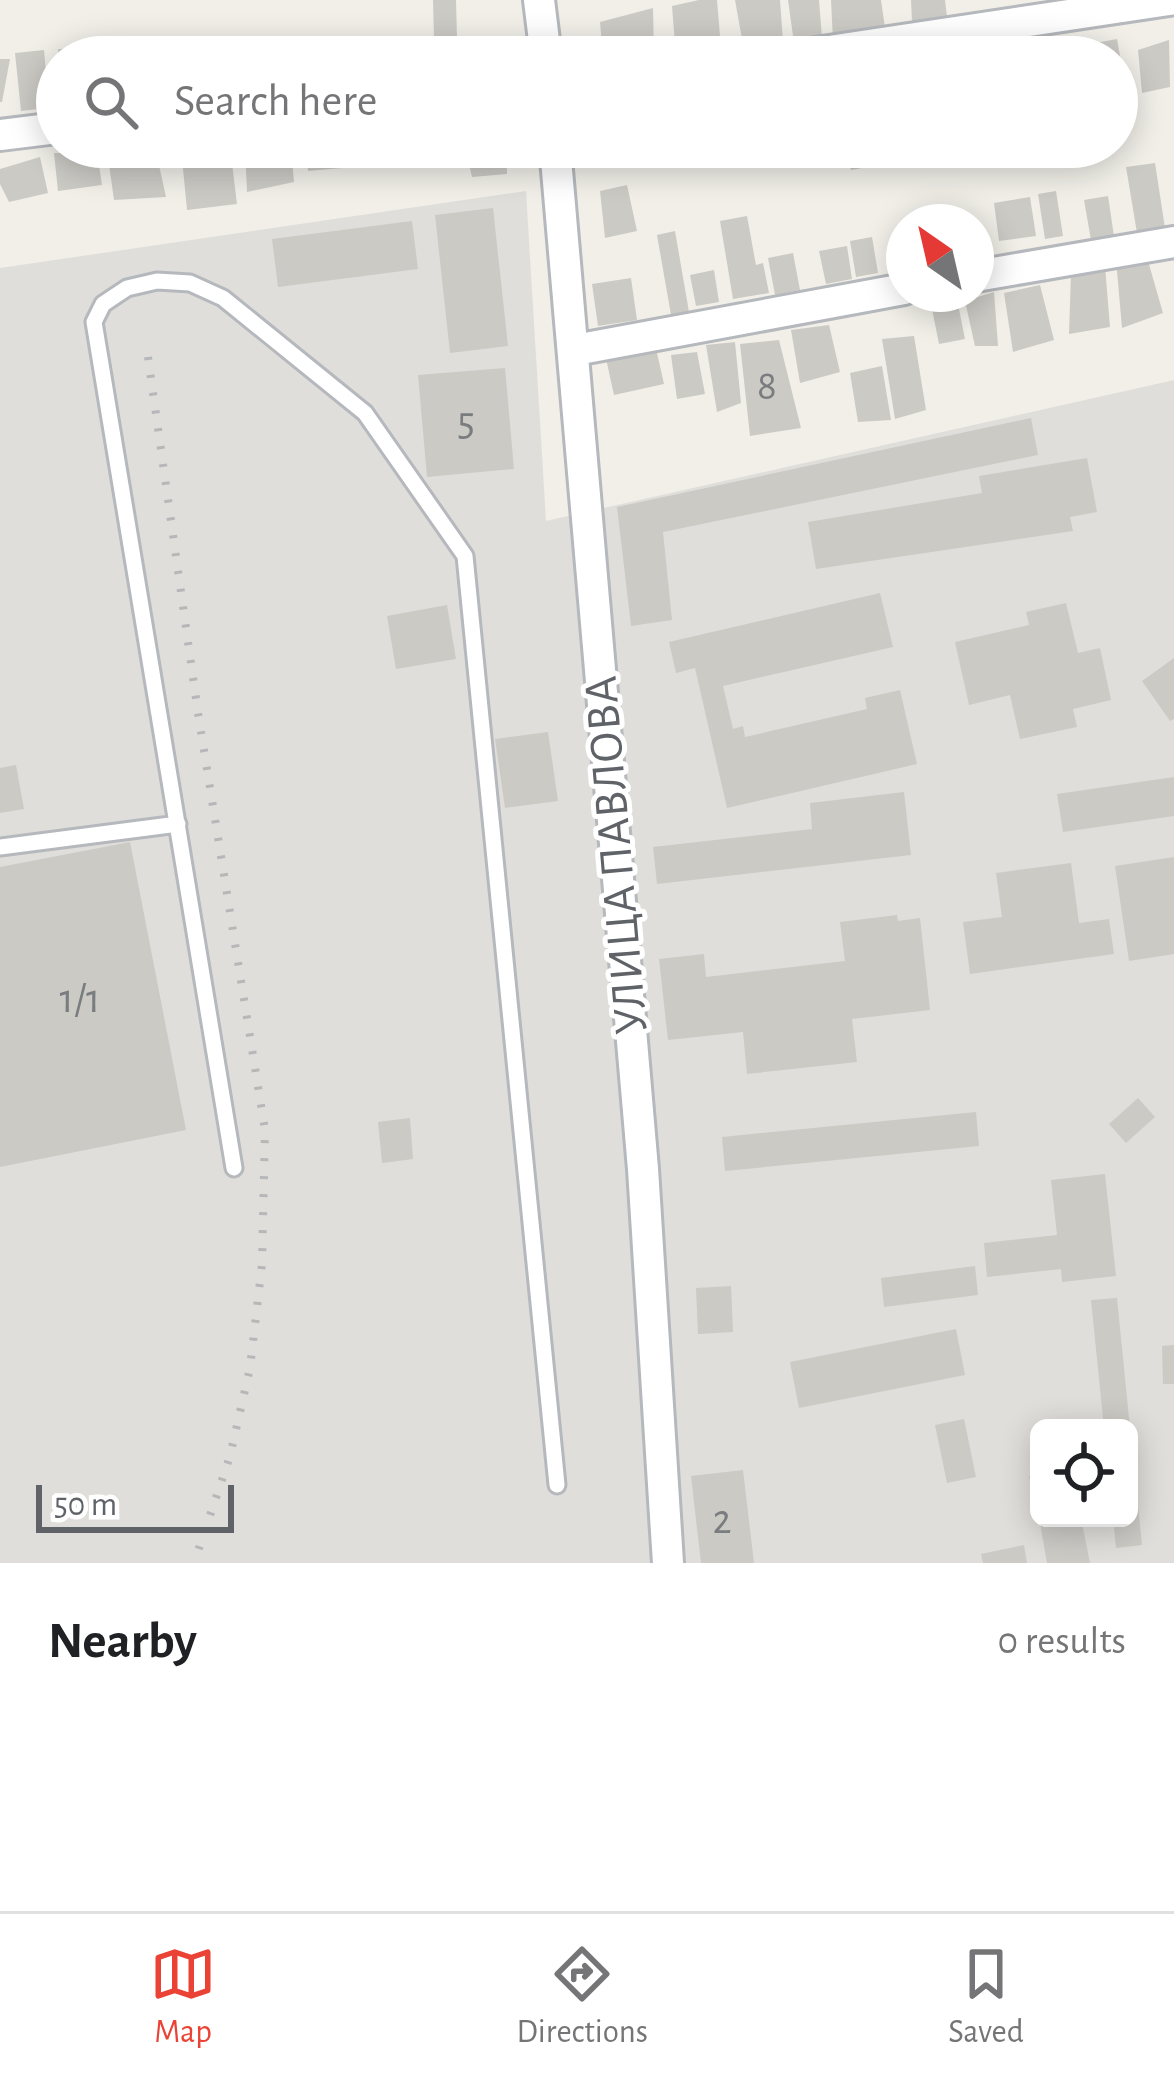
<!DOCTYPE html>
<meta charset="utf-8">
<style>
:root{--surface:#fff;--page:#f2f2f2;--text:#202124;--muted:#757577;--line:#e0e0e0;--accent:#ea4335}
body{margin:0;font-family:"Alegreya Sans",sans-serif;background:var(--page);color:var(--text)}
.controls{position:absolute;right:36px;bottom:36px;display:grid;overflow:hidden;border-radius:18px;box-shadow:0 6px 30px #0003}
.controls button{width:108px;height:108px;display:grid;place-items:center;padding:0;border:0;border-bottom:3px solid var(--line);background:var(--surface);color:var(--text);font:60px sans-serif}
.compass{position:absolute;left:886px;top:204px;width:108px;height:108px;border-radius:50%;background:var(--surface);box-shadow:0 6px 30px #0003;rotate:326deg}
.scale{position:absolute;left:36px;bottom:30px;width:198px;box-sizing:border-box;padding-left:12px;border:6px solid #5f6368;border-top:0;font-size:33px;line-height:42px;white-space:nowrap;color:#5f6368;-webkit-text-stroke:9px #fff;paint-order:stroke}
.list{margin:0;padding:0;list-style:none}
h2{display:flex;justify-content:space-between;align-items:center;height:156px;margin:0;padding:0 48px;font-size:51px}
h2 small{font-size:39px;font-weight:400;color:var(--muted)}
.icon{flex:none;width:66px;height:66px;fill:none;stroke:currentColor;stroke-width:2;stroke-linecap:round;stroke-linejoin:round}
.map{position:relative;flex:none;width:1174px;height:1563px;overflow:hidden}
.search{position:absolute;background:var(--surface);box-shadow:0 6px 30px #0003;left:36px;right:36px;top:36px;height:132px;display:flex;align-items:center;gap:30px;box-sizing:border-box;padding:0 42px;border-radius:66px;color:var(--muted);font-size:45px}
.sheet{height:348px;background:var(--surface)}
nav{display:flex;justify-content:space-around;align-items:center;box-sizing:border-box;height:168px;border-top:3px solid var(--line);background:var(--surface);font-size:33px;color:var(--muted)}
nav a{display:grid;justify-items:center;gap:6px}
nav .on{color:var(--accent)}
.map>svg:first-child{display:block}
.industrial{fill:#e0deda;fill-rule:evenodd}
.building{fill:#cccac5}
.lines{fill:none;stroke-linecap:round;stroke-linejoin:round}
.service-casing{stroke:#b5b8bc;stroke-width:21}
.minor-casing{stroke:#b5b8bc;stroke-width:36}
.service{stroke:#fff;stroke-width:15}
.minor{stroke:#fff;stroke-width:30}
.rail{stroke:#b6b7b8;stroke-width:8;stroke-dasharray:3 15;stroke-linecap:butt}
.labels{text-anchor:middle;dominant-baseline:central;stroke-width:10;stroke-linejoin:round;paint-order:stroke}
.number-label{font-size:42px;fill:#7a7d7f}
.street-label{font-size:48px;fill:#5f6368;stroke:#fff}
</style>
<div class="map">
<svg width="1174" height="1563" viewBox="0 0 1174 1563">
<rect width="100%" height="100%" fill="#f1efe8"/>
<path class="industrial" d="M 526,191 L 546,521 L 1174,380 L 1174,1563 L 0,1563 L 0,268 ZM 1039,1428 L 1129,1428 L 1129,1518 L 1039,1518 Z"/>
<path class="building" d="M 433,0 L 456,0 L 457,38 L 434,39 Z
M 699,0 L 717,0 L 721,48 L 676,57 L 672,6 Z
M 735,0 L 780,0 L 783,42 L 744,50 Z
M 788,0 L 819,0 L 822,38 L 794,43 Z
M 831,0 L 881,0 L 885,28 L 833,41 Z
M 911,0 L 945,0 L 947,17 L 912,22 Z
M 653,8 L 654,57 L 603,57 L 600,22 Z
M 483,37 L 485,57 L 456,57 L 454,41 Z
M 1117,39 L 1125,84 L 1117,85 L 1117,57 L 1092,57 L 1090,44 Z
M 1169,40 L 1170,87 L 1142,93 L 1138,50 Z
M 86,48 L 88,57 L 59,57 L 58,49 Z
M 44,50 L 49,108 L 21,111 L 15,53 Z
M 0,59 L 10,59 L 2,102 L 0,102 Z
M 130,147 L 155,147 L 166,197 L 114,200 L 107,150 Z
M 187,147 L 230,147 L 237,204 L 187,210 L 181,148 Z
M 245,147 L 291,147 L 294,182 L 247,192 Z
M 306,147 L 341,147 L 342,168 L 308,171 Z
M 351,147 L 395,147 L 397,157 L 350,160 Z
M 416,147 L 452,147 L 454,158 L 419,161 Z
M 465,147 L 506,147 L 507,174 L 472,177 Z
M 618,147 L 659,147 L 661,161 L 621,167 Z
M 663,147 L 696,147 L 697,160 L 664,162 Z
M 738,147 L 781,147 L 784,161 L 742,168 Z
M 846,147 L 874,147 L 878,165 L 851,170 Z
M 97,152 L 102,185 L 58,191 L 54,153 Z
M 40,157 L 48,193 L 9,202 L 0,184 L 0,169 Z
M 1155,163 L 1165,228 L 1137,233 L 1126,167 Z
M 627,185 L 637,231 L 605,238 L 600,191 Z
M 1056,191 L 1063,236 L 1045,239 L 1038,194 Z
M 1108,196 L 1114,236 L 1091,240 L 1084,200 Z
M 1030,197 L 1036,236 L 999,241 L 994,203 Z
M 493,208 L 508,346 L 450,353 L 435,215 Z
M 747,216 L 756,265 L 763,263 L 769,293 L 733,299 L 720,221 Z
M 412,221 L 418,269 L 278,287 L 272,239 Z
M 675,231 L 689,312 L 671,315 L 657,235 Z
M 872,237 L 878,273 L 856,277 L 850,241 Z
M 847,246 L 852,279 L 826,284 L 819,251 Z
M 793,253 L 800,290 L 775,295 L 768,258 Z
M 1146,254 L 1163,313 L 1122,328 L 1116,260 Z
M 1105,266 L 1110,327 L 1069,334 L 1071,273 Z
M 714,270 L 719,302 L 696,306 L 690,275 Z
M 631,278 L 637,320 L 598,326 L 592,284 Z
M 1040,285 L 1054,340 L 1013,352 L 1004,293 Z
M 994,292 L 998,346 L 975,346 L 965,301 Z
M 957,299 L 965,339 L 939,344 L 931,304 Z
M 829,325 L 840,372 L 800,383 L 791,330 Z
M 914,336 L 926,410 L 895,419 L 882,339 Z
M 779,340 L 801,428 L 750,436 L 740,344 Z
M 735,342 L 741,403 L 717,412 L 706,345 Z
M 655,344 L 664,384 L 614,395 L 605,354 Z
M 697,352 L 705,394 L 677,399 L 671,355 Z
M 882,366 L 891,420 L 858,422 L 850,373 Z
M 505,368 L 514,469 L 427,477 L 418,375 Z
M 1031,418 L 1038,455 L 663,532 L 672,620 L 631,626 L 617,507 Z
M 1087,458 L 1097,512 L 1070,517 L 1073,531 L 816,569 L 808,522 L 982,493 L 979,476 Z
M 880,593 L 893,647 L 723,686 L 733,729 L 743,726 L 745,737 L 867,709 L 865,698 L 900,690 L 917,764 L 727,808 L 695,668 L 676,673 L 669,642 Z
M 1066,603 L 1078,653 L 1100,648 L 1111,700 L 1073,709 L 1077,727 L 1020,739 L 1010,695 L 969,705 L 955,642 L 1029,625 L 1026,612 Z
M 447,605 L 456,659 L 396,669 L 387,616 Z
M 1174,658 L 1174,719 L 1170,721 L 1142,681 Z
M 548,732 L 558,801 L 505,808 L 495,739 Z
M 16,765 L 24,809 L 0,813 L 0,768 Z
M 1174,777 L 1174,816 L 1063,832 L 1057,794 Z
M 904,792 L 911,855 L 657,884 L 653,847 L 812,829 L 810,803 Z
M 130,842 L 186,1130 L 0,1167 L 0,867 Z
M 1174,857 L 1174,954 L 1129,961 L 1115,866 Z
M 1071,863 L 1079,923 L 1109,919 L 1114,954 L 970,974 L 963,922 L 1002,917 L 996,873 Z
M 897,915 L 898,921 L 920,918 L 930,1010 L 852,1019 L 857,1062 L 747,1074 L 743,1032 L 668,1040 L 659,959 L 704,954 L 706,977 L 845,961 L 840,922 Z
M 1138,1098 L 1155,1117 L 1126,1143 L 1109,1124 Z
M 976,1112 L 979,1146 L 725,1171 L 722,1137 Z
M 410,1118 L 413,1159 L 382,1163 L 378,1122 Z
M 1105,1174 L 1116,1276 L 1062,1282 L 1061,1269 L 987,1277 L 984,1243 L 1057,1235 L 1051,1180 Z
M 975,1266 L 978,1295 L 884,1307 L 881,1278 Z
M 731,1286 L 733,1332 L 698,1334 L 696,1288 Z
M 1117,1298 L 1130,1428 L 1104,1428 L 1091,1300 Z
M 956,1329 L 965,1375 L 799,1408 L 790,1362 Z
M 1174,1345 L 1174,1384 L 1163,1384 L 1162,1346 Z
M 964,1419 L 976,1477 L 947,1483 L 935,1425 Z
M 1090,1419 L 1091,1428 L 1050,1428 L 1049,1425 Z
M 1129,1446 L 1132,1446 L 1142,1545 L 1116,1548 L 1113,1518 L 1129,1518 Z
M 743,1470 L 754,1563 L 701,1563 L 691,1476 Z
M 1039,1474 L 1039,1514 L 1037,1514 L 1029,1476 Z
M 1039,1518 L 1081,1518 L 1090,1563 L 1047,1563 Z
M 1024,1545 L 1027,1563 L 983,1563 L 981,1554 Z"/>
<g class="lines">
<defs>
<path id="service" d="M 0,847 L 178,824
M 234,1168 L 94,322 L 103,304 L 127,288 L 157,281 L 190,283 L 223,298 L 365,413 L 465,556 L 557,1485"/>
<path id="minor" d="M 539,0 L 546,57
M 789,57 L 1169,0
M 0,135 L 57,128
M 555,147 L 643,1169 L 668,1563
M 976,276 L 1174,242
M 575,350 L 904,289"/>
</defs>
<use href="#service" class="service-casing"/>
<use href="#minor" class="minor-casing"/>
<use href="#service" class="service"/>
<use href="#minor" class="minor"/>
<path class="rail" d="M 148,357 L 198,713 L 265,1130 L 262,1264 L 250,1368 L 230,1456 L 194,1563"/>
</g>
<g class="labels">
<g class="number-label">
<text x="767" y="386">8</text>
<text x="466" y="422">5</text>
<text x="80" y="999">1/1</text>
<text x="722" y="1520">2</text>
</g>
<g class="street-label">
<text transform="translate(617 855) rotate(-95)">УЛИЦА ПАВЛОВА</text>
</g>
</g>
</svg>
<div class="controls">
<button><svg class="icon" aria-label="locate" viewBox="0 0 24 24"><circle cx="12" cy="12" r="6"/><path d="M12 2v4M12 18v4M2 12h4M18 12h4"/></svg></button>
</div>
<svg class="compass" viewBox="-18 -18 36 36"><path d="M0-13l5 13h-10z" fill="#e53935"/><path d="M0 13l5-13h-10z" fill="#757577"/></svg>
<div class="scale">50 m</div>
<div class="search"><svg class="icon" aria-label="search" viewBox="0 0 24 24"><circle cx="10" cy="10" r="6"/><path d="M15 15l6 6"/></svg>Search here</div>
</div>
<section class="sheet">
<h2>Nearby<small>0 results</small></h2>
<ul class="list">
</ul>
</section>
<nav>
<a class="on"><svg class="icon" aria-label="map" viewBox="0 0 24 24"><path d="M3 6l6-2 6 2 6-2v14l-6 2-6-2-6 2zM9 4v14M15 6v14"/></svg>Map</a>
<a><svg class="icon" aria-label="directions" viewBox="0 0 24 24"><path d="M12 3l9 9-9 9-9-9zM9 14v-3h6M13 9l2 2-2 2"/></svg>Directions</a>
<a><svg class="icon" aria-label="saved" viewBox="0 0 24 24"><path d="M7 4h10v16l-5-4-5 4z"/></svg>Saved</a>
</nav>
